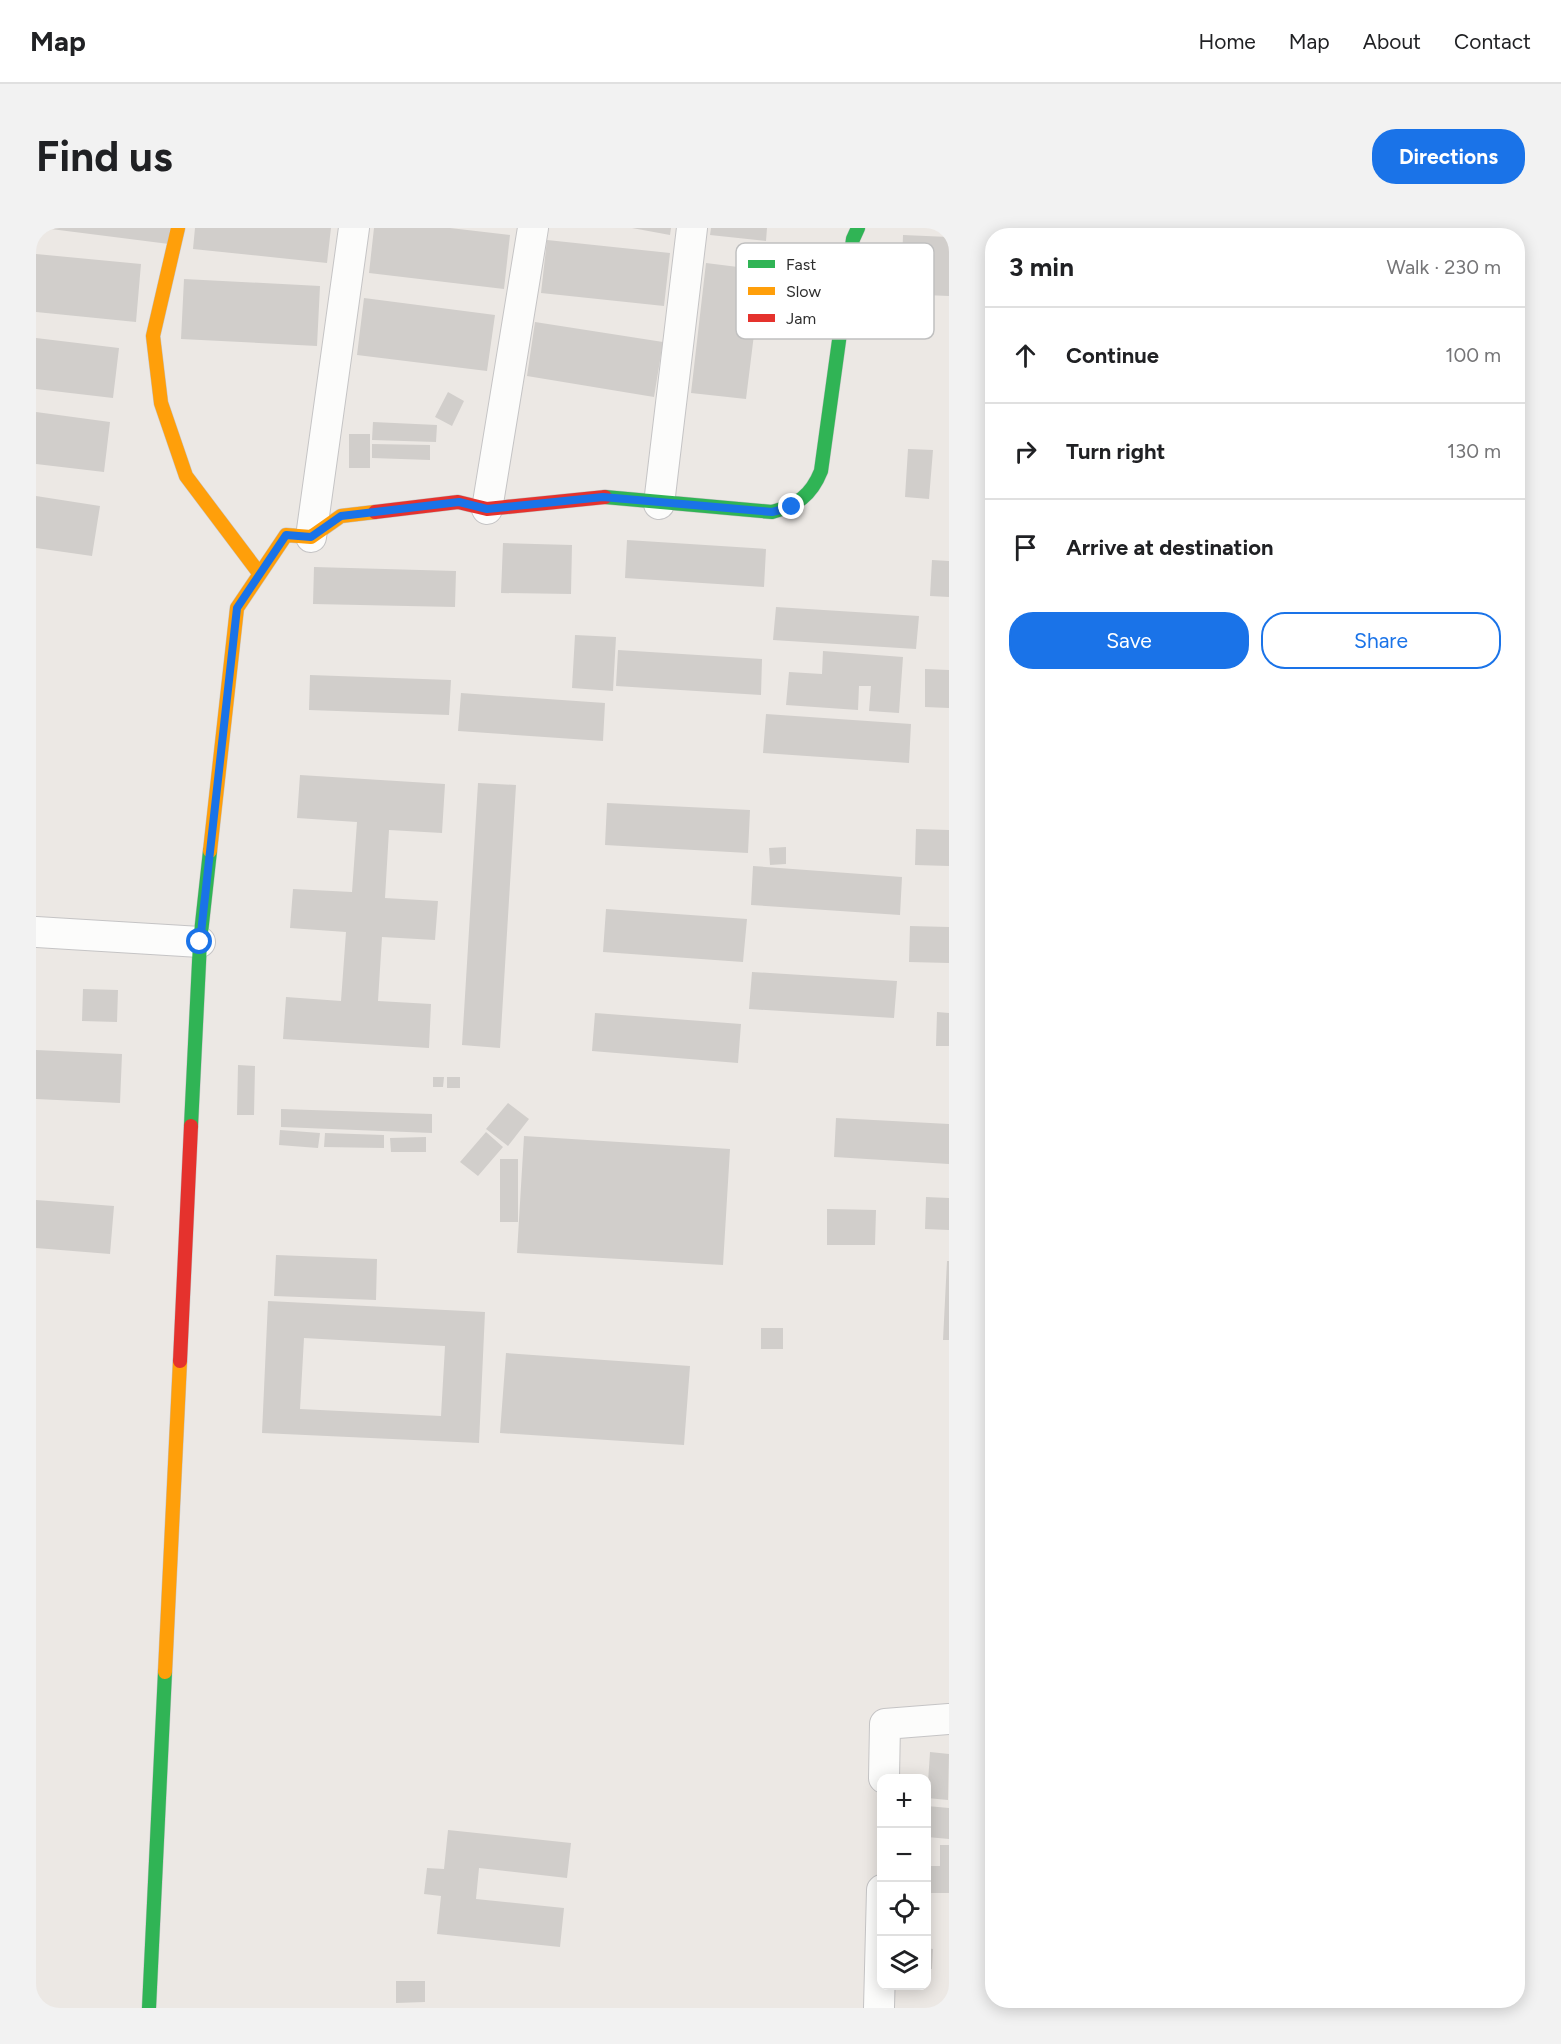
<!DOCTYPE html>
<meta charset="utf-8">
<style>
:root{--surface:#fff;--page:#f2f2f2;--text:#202124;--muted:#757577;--line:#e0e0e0;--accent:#1a73e8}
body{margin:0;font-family:Figtree,sans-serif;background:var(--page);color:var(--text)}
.controls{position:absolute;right:18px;bottom:18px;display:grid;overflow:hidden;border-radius:12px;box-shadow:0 3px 15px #0003}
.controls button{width:54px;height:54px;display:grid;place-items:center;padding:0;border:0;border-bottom:2px solid var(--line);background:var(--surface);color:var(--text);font:30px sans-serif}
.stop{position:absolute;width:18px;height:18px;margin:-14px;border:4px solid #1a73e8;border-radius:50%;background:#fff}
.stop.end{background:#1a73e8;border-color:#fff;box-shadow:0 2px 6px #0008}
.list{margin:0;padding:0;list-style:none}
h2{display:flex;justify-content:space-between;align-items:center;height:78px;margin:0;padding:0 24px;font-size:26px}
h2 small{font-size:20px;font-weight:400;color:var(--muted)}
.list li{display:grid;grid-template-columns:39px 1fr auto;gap:18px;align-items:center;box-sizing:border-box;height:96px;padding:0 24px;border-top:2px solid var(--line)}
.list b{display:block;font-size:22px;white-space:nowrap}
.list em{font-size:20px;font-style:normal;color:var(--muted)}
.actions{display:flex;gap:12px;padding:18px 24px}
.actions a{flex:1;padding:14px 0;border:2px solid var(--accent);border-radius:24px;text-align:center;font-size:21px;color:var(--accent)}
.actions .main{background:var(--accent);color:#fff}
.icon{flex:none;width:33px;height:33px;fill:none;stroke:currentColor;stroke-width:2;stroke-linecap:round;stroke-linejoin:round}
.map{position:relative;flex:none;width:913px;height:1780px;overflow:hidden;border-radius:24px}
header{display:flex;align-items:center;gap:36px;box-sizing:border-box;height:84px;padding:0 30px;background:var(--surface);border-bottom:2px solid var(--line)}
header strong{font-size:28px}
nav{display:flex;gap:33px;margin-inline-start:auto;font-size:21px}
.intro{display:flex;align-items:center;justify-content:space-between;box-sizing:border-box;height:144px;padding:0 36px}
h1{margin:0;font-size:42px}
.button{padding:15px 27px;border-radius:24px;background:var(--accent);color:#fff;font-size:21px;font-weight:700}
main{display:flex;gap:36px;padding:0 36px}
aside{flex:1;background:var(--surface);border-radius:24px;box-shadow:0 3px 15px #0003}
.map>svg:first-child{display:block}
.building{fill:#d1cecb;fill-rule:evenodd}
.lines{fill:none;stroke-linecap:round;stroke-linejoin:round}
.street-casing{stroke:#c5c4c5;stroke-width:32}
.fast-casing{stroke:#c5c4c5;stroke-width:15}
.slow-casing{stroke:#c5c4c5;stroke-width:15}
.jam-casing{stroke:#c5c4c5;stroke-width:15}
.street{stroke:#fcfcfb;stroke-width:30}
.fast{stroke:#30b455;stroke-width:14}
.slow{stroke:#ff9f0a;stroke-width:14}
.jam{stroke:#e5322d;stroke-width:14}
.route{stroke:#1a73e8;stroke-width:8}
.key{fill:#fff;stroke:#c0c0c0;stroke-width:1.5}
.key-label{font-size:16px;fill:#2e2e2e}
</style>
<header>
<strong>Map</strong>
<nav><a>Home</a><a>Map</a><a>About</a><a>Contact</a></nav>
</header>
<div class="intro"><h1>Find us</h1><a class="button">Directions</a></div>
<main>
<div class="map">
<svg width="913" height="1780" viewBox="0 0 913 1780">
<rect width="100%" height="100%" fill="#ece8e4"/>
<path class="building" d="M 7,0 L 134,0 L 133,16 Z
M 159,0 L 295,0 L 291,35 L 157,21 Z
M 338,0 L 414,0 L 474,7 L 468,61 L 333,45 Z
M 596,0 L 635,0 L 634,7 Z
M 675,0 L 731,0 L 730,13 L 674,7 Z
M 867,7 L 913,9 L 913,68 L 865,66 Z
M 511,12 L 634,25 L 628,78 L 505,65 Z
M 0,26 L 105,36 L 100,94 L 0,84 Z
M 670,35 L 726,42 L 710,171 L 655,165 Z
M 148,51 L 284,58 L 281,118 L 145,111 Z
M 328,70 L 459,87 L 451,143 L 321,127 Z
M 499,94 L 627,114 L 618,169 L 491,148 Z
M 0,110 L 83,120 L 77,170 L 0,161 Z
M 412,164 L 428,173 L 416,198 L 399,189 Z
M 0,184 L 74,194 L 68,244 L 0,236 Z
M 337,194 L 401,197 L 400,214 L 336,212 Z
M 313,206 L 334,206 L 334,240 L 313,240 Z
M 336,216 L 394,217 L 394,232 L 336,230 Z
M 872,221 L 897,222 L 893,271 L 869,269 Z
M 0,268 L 64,278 L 56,328 L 0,320 Z
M 591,312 L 730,321 L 728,359 L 589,350 Z
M 467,315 L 536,317 L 535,366 L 465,365 Z
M 896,332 L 913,333 L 913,369 L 894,368 Z
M 278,339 L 420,343 L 419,379 L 277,376 Z
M 740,379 L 883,388 L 880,421 L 737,412 Z
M 539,407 L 580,409 L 577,463 L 536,460 Z
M 582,422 L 726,431 L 725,467 L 580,458 Z
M 787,423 L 867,429 L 863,485 L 833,483 L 835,458 L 823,458 L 822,482 L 750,477 L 753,444 L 786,446 Z
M 889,441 L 913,442 L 913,480 L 889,479 Z
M 274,447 L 415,452 L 413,487 L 273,482 Z
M 425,465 L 569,475 L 567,513 L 422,503 Z
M 730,486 L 875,496 L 873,535 L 727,525 Z
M 264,547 L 409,556 L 406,605 L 353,602 L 349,670 L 402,673 L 399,712 L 346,709 L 342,773 L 395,776 L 393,820 L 247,811 L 250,769 L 305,773 L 310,704 L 254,700 L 257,661 L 316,664 L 321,594 L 261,590 Z
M 442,555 L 480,557 L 464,820 L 426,817 Z
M 571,575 L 714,582 L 712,625 L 569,617 Z
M 880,601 L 913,602 L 913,638 L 879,637 Z
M 750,619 L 750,636 L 734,637 L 733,620 Z
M 717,638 L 866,649 L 864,687 L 715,677 Z
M 570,681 L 711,691 L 707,734 L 567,724 Z
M 874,698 L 913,699 L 913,735 L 873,734 Z
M 716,744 L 861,753 L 858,790 L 713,781 Z
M 47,761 L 82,762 L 81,794 L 46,793 Z
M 901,784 L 913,785 L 913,818 L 900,818 Z
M 559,785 L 705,796 L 702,835 L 556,823 Z
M 0,822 L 86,826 L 84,875 L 0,871 Z
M 202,837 L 219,838 L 218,887 L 201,887 Z
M 397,849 L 408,849 L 407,859 L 397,859 Z
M 411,849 L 424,849 L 424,860 L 411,860 Z
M 472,875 L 493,891 L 472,918 L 450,901 Z
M 245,881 L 396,886 L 396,905 L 245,899 Z
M 800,890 L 913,896 L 913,936 L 798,929 Z
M 244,902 L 284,905 L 282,920 L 243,917 Z
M 450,904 L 467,919 L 442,948 L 424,934 Z
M 289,905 L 348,907 L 348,920 L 288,919 Z
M 488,908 L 694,921 L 687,1037 L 481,1025 Z
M 390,909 L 390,924 L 355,924 L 354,910 Z
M 464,931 L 482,931 L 482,994 L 464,994 Z
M 890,969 L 913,970 L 913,1002 L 889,1001 Z
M 0,972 L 78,978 L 74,1026 L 0,1020 Z
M 791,981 L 840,982 L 839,1017 L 791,1017 Z
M 240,1027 L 341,1031 L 340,1072 L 238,1068 Z
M 911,1033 L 913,1033 L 913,1112 L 907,1112 Z
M 232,1073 L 449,1084 L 443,1215 L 226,1205 ZM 268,1110 L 409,1118 L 405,1188 L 264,1181 Z
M 725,1100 L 747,1100 L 747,1121 L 725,1121 Z
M 470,1125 L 654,1138 L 648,1217 L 464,1205 Z
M 894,1524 L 913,1526 L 912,1572 L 891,1570 Z
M 891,1578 L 913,1580 L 913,1611 L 891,1609 Z
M 412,1602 L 535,1615 L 531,1650 L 443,1640 L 440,1671 L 528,1680 L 524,1719 L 401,1706 L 405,1668 L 388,1666 L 391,1640 L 408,1641 Z
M 904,1617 L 913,1617 L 913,1665 L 891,1665 L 891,1638 L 904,1638 Z
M 891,1720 L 897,1721 L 896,1741 L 891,1741 Z
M 360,1753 L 389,1753 L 389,1774 L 360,1775 Z"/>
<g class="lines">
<defs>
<path id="street" d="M 623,276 L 656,0
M 451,281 L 497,0
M 275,309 L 318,0
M 0,704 L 164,714
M 848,1550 L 849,1496 L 913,1491
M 843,1780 L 846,1662"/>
<path id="fast" d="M 569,269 L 736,284 C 761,277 775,268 785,243 L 817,11 L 822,0
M 155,898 L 164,714 L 174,623
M 113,1780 L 129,1444"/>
<path id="slow" d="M 142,0 L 117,108 L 125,175 L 150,248 L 223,345
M 174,623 L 201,380 L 250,307 L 275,309 L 305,288 L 339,284
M 129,1444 L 144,1133"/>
<path id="jam" d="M 339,284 L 422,274 L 451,281 L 569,269
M 144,1133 L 155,898"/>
</defs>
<use href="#street" class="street-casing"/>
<use href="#fast" class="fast-casing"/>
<use href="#slow" class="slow-casing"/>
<use href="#jam" class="jam-casing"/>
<use href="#street" class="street"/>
<use href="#fast" class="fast"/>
<use href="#slow" class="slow"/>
<use href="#jam" class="jam"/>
</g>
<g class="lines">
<path class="route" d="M 164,714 L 201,380 L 250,307 L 275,309 L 305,288 L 423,274 L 451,281 L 567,269 L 736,284 L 756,279"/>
</g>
<rect x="700" y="15" width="198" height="96" rx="9" class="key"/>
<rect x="712" y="32" width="27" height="8" fill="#30b455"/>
<rect x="712" y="59" width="27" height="8" fill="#ff9f0a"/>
<rect x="712" y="86" width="27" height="8" fill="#e5322d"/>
<g class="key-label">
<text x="750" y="42">Fast</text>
<text x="750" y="69">Slow</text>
<text x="750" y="96">Jam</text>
</g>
</svg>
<div class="controls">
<button>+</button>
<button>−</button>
<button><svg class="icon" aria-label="locate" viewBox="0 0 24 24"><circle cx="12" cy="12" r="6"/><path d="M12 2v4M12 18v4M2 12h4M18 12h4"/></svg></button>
<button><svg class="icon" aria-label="layers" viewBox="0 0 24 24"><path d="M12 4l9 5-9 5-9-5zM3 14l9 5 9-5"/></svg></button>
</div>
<div class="stop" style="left:164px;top:714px"></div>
<div class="stop end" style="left:756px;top:279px"></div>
</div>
<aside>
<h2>3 min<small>Walk · 230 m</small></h2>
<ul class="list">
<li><svg class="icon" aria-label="ahead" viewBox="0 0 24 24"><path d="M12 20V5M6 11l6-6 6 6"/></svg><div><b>Continue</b></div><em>100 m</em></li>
<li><svg class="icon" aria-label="right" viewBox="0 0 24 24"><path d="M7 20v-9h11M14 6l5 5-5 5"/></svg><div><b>Turn right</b></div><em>130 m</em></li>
<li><svg class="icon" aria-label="arrive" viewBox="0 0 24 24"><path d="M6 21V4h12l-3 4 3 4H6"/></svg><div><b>Arrive at destination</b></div></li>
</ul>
<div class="actions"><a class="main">Save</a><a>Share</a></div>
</aside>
</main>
